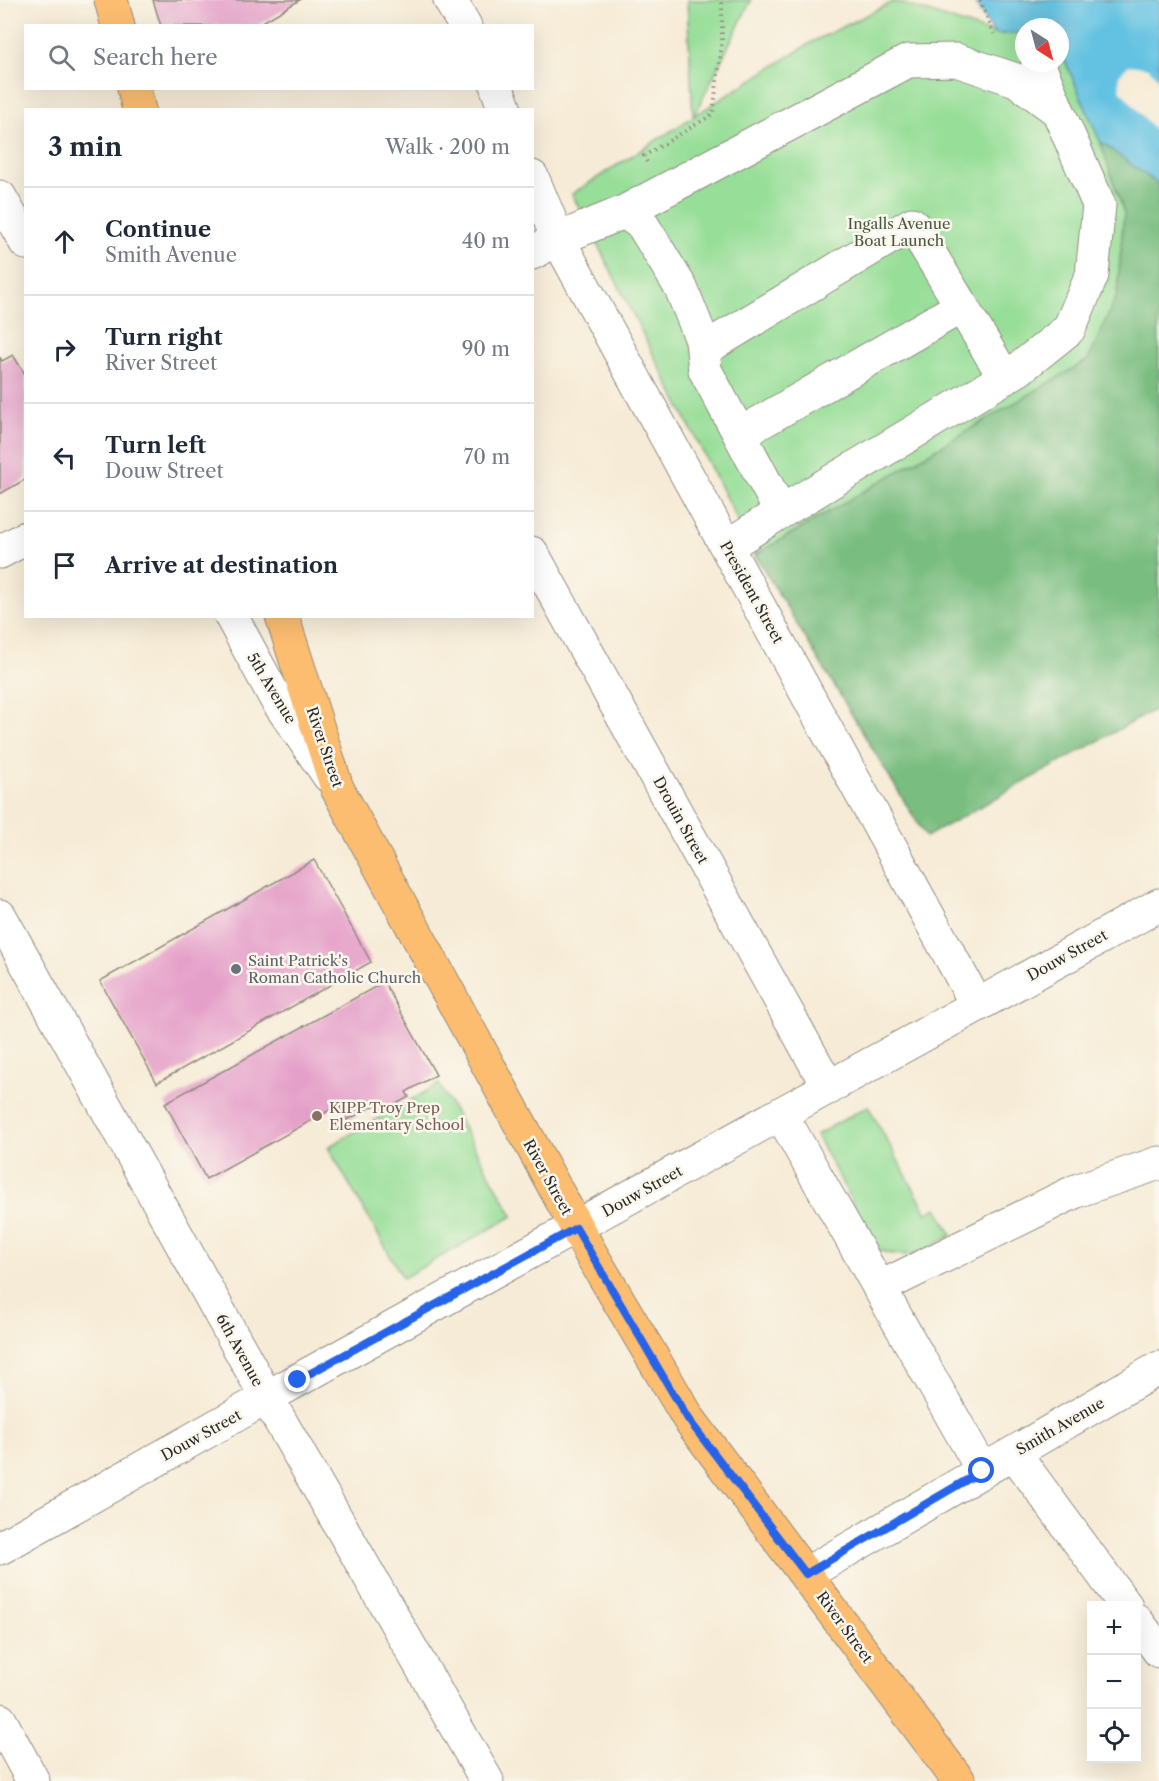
<!DOCTYPE html>
<meta charset="utf-8">
<style>
:root{--surface:#fff;--page:#f2f2f3;--text:#1f2937;--muted:#747a83;--line:#e0e1e3}
body{margin:0;font-family:"Libre Caslon Text",serif;background:var(--page);color:var(--text)}
.controls{position:absolute;right:18px;bottom:18px;display:grid;overflow:hidden;border-radius:0px;box-shadow:0 6px 24px #0002}
.controls button{width:54px;height:54px;display:grid;place-items:center;padding:0;border:0;border-bottom:2px solid var(--line);background:var(--surface);color:var(--text);font:30px sans-serif}
.compass{position:absolute;left:1015px;top:18px;width:54px;height:54px;border-radius:50%;background:var(--surface);box-shadow:0 6px 24px #0002;rotate:144deg}
.stop{position:absolute;width:18px;height:18px;margin:-14px;border:4px solid #2563eb;border-radius:50%;background:#fff}
.stop.end{background:#2563eb;border-color:#fff;box-shadow:0 2px 6px #0008}
.list{margin:0;padding:0;list-style:none}
h2{display:flex;justify-content:space-between;align-items:center;height:78px;margin:0;padding:0 24px;font-size:26px}
h2 small{font-size:20px;font-weight:400;color:var(--muted)}
.list li{display:grid;grid-template-columns:39px 1fr auto;gap:18px;align-items:center;box-sizing:border-box;height:108px;padding:0 24px;border-top:2px solid var(--line)}
.list b{display:block;font-size:22px;white-space:nowrap}
.list p{margin:0;font-size:20px;white-space:nowrap;color:var(--muted)}
.list em{font-size:20px;font-style:normal;color:var(--muted)}
.icon{flex:none;width:33px;height:33px;fill:none;stroke:currentColor;stroke-width:2;stroke-linecap:round;stroke-linejoin:round}
.map{position:relative;flex:none;width:1159px;height:1781px;overflow:hidden}
.search{position:absolute;background:var(--surface);box-shadow:0 6px 24px #0002;left:24px;top:24px;width:510px;height:66px;display:flex;align-items:center;gap:15px;box-sizing:border-box;padding:0 21px;border-radius:0px;color:var(--muted);font-size:22px}
.panel{position:absolute;background:var(--surface);box-shadow:0 6px 24px #0002;left:24px;top:108px;width:510px;height:510px;border-radius:0px}
.map>svg:first-child{display:block}
.green{fill:#97de98;stroke:#618462;stroke-width:1.5}
.forest{fill:#79bd80;stroke:#527456;stroke-width:1.5}
.water{fill:#64c2e2;stroke:#487686;stroke-width:1.5}
.pier{fill:#f6ebd6}
.building{fill:#e5a0c9}
.lines{fill:none;stroke-linecap:round;stroke-linejoin:round}
.minor-casing{stroke:#908b80;stroke-width:35}
.major-casing{stroke:#908b80;stroke-width:35}
.path{stroke:#908b80;stroke-width:4;stroke-dasharray:1.5 4.5;stroke-linecap:butt}
.minor{stroke:#fff;stroke-width:33}
.major{stroke:#fcbd6f;stroke-width:33}
.route{stroke:#2563eb;stroke-width:8}
.worship-dot{fill:#6b7280;stroke:#fbf7ec;stroke-width:2}
.education-dot{fill:#8d6e63;stroke:#fbf7ec;stroke-width:2}
.labels{text-anchor:middle;dominant-baseline:central;stroke-width:5;stroke-linejoin:round;paint-order:stroke}
.park-label{font-size:15px;fill:#465846;stroke:#fbf7ec}
.street-label{font-size:15px;fill:#2b2b2b;stroke:#fbf7ec}
.worship-label{font-size:15px;fill:#5b616d;stroke:#fbf7ec;text-anchor:start}
.education-label{font-size:15px;fill:#785e54;stroke:#fbf7ec;text-anchor:start}
</style>
<div class="map">
<svg width="1159" height="1781" viewBox="0 0 1159 1781">
<rect width="100%" height="100%" fill="#fbf7ec"/>
<filter id="ink" filterUnits="userSpaceOnUse"><feTurbulence type="fractalNoise" baseFrequency=".0167" numOctaves="2"/><feDisplacementMap in="SourceGraphic" scale="12" xChannelSelector="R" yChannelSelector="G"/><feConvolveMatrix kernelMatrix="1 2 1 2 8 2 1 2 1" color-interpolation-filters="sRGB"/></filter>
<filter id="wash" filterUnits="userSpaceOnUse"><feTurbulence type="fractalNoise" baseFrequency=".008" numOctaves="4" result="noise"/><feDisplacementMap in="SourceGraphic" scale="24" xChannelSelector="R" yChannelSelector="G"/><feGaussianBlur stdDeviation="1.35" result="paint"/><feColorMatrix in="noise" values="0 0 0 0 0 0 0 0 0 0 0 0 0 0 0 0 0 1.4 0 .05"/><feComposite in="paint" operator="in"/></filter>
<g filter="url(#wash)">
<rect width="100%" height="100%" fill="#f6ebd6"/>
<path class="green" d="M 687,0 L 751,0 L 694,116 L 812,42 L 895,1 L 994,34 L 1024,33 L 1024,63 L 1060,63 L 1060,49 L 1100,141 L 1124,213 L 1117,295 L 1088,360 L 755,555 L 572,194 L 693,117 Z
M 439,1084 L 513,1216 L 403,1278 L 328,1147 Z
M 868,1106 L 927,1213 L 937,1208 L 952,1235 C 925,1250 910,1262 879,1250 L 816,1135 Z"/>
<path class="forest" d="M 1100,141 L 1159,185 L 1159,707 L 926,837 L 755,555 L 1088,360 L 1117,295 L 1124,213 Z"/>
<path class="water" d="M 973,0 L 1159,0 L 1159,185 L 1100,141 L 1060,49 L 1060,27 L 1024,27 L 1024,33 L 994,34 Z"/>
<path class="pier" d="M 1129,65 L 1149,68 L 1159,80 L 1159,135 L 1120,90 L 1119,75 Z"/>
<g id="blocks">
<path class="building" d="M 153,0 L 300,0 L 256,26 L 161,26 Z
M 13,355 L 26,376 L 26,479 L 0,494 L 0,357 L 2,361 Z
M 314,860 L 371,962 L 157,1083 L 100,981 Z
M 384,982 L 436,1075 L 406,1092 L 409,1097 L 383,1111 L 379,1103 L 347,1120 L 339,1105 L 206,1179 L 165,1103 Z"/>
</g>
</g>
<g filter="url(#ink)">
<use href="#blocks" fill-opacity="0" stroke="#908b80" stroke-width="1.5"/>
<g class="lines">
<defs>
<path id="minor" d="M 450,0 L 465,26
M 1038,63 L 1058,111
M 497,88 L 505,110
M 532,177 L 558,239 L 977,1005
M 0,197 L 26,243
M 624,212 L 908,61 L 956,60 L 1016,80 L 1058,111 L 1099,205 L 1092,275 L 1069,329 L 1019,369 L 781,512
M 532,253 L 558,239 L 624,212 L 642,224 L 681,288 L 702,340 L 705,370 L 781,512 L 727,546
M 703,350 L 912,224 L 1005,378
M 740,434 L 962,306
M 0,552 L 26,538
M 532,553 L 829,1088
M 231,616 L 276,699 L 329,776
M 0,916 L 267,1398 L 487,1781
M 781,1114 L 983,1471
M 879,1288 L 1076,1191 L 1159,1163
M 1014,1453 L 1126,1606
M 0,1548 L 298,1380 L 1159,905
M 806,1574 L 1159,1368
M 1136,1620 L 1159,1651
M 0,1720 L 33,1781"/>
<path id="major" d="M 111,0 L 118,26
M 134,88 L 139,110
M 282,616 L 337,788 L 591,1254 L 689,1419 L 959,1781"/>
</defs>
<use href="#minor" class="minor-casing"/>
<use href="#major" class="major-casing"/>
<path class="path" d="M 980,0 L 994,34
M 647,162 L 644,156 L 713,114 L 722,41 L 722,0"/>
<use href="#minor" class="minor"/>
<use href="#major" class="major"/>
</g>
</g>
<g class="lines" filter="url(#ink)">
<path class="route" d="M 298,1380 L 576,1228 L 688,1419 L 806,1574 L 982,1471"/>
</g>
<circle class="worship-dot" cx="236" cy="969" r="6"/>
<circle class="education-dot" cx="317" cy="1116" r="6"/>
<g class="labels">
<g class="park-label">
<text x="899" y="223">Ingalls Avenue<tspan x="899" dy="17">Boat Launch</tspan></text>
</g>
<g class="street-label">
<text transform="translate(752 592) rotate(61)">President Street</text>
<text transform="translate(272 688) rotate(59)">5th Avenue</text>
<text transform="translate(325 747) rotate(71)">River Street</text>
<text transform="translate(681 820) rotate(61)">Drouin Street</text>
<text transform="translate(1067 955) rotate(-29)">Douw Street</text>
<text transform="translate(548 1177) rotate(61)">River Street</text>
<text transform="translate(642 1191) rotate(-29)">Douw Street</text>
<text transform="translate(240 1350) rotate(61)">6th Avenue</text>
<text transform="translate(1060 1426) rotate(-30)">Smith Avenue</text>
<text transform="translate(201 1435) rotate(-29)">Douw Street</text>
<text transform="translate(845 1627) rotate(54)">River Street</text>
</g>
<g class="worship-label">
<text x="248" y="960">Saint Patrick's<tspan x="248" dy="17">Roman Catholic Church</tspan></text>
</g>
<g class="education-label">
<text x="329" y="1107">KIPP Troy Prep<tspan x="329" dy="17">Elementary School</tspan></text>
</g>
</g>
</svg>
<div class="controls">
<button>+</button>
<button>−</button>
<button><svg class="icon" aria-label="locate" viewBox="0 0 24 24"><circle cx="12" cy="12" r="6"/><path d="M12 2v4M12 18v4M2 12h4M18 12h4"/></svg></button>
</div>
<svg class="compass" viewBox="-18 -18 36 36"><path d="M0-13l5 13h-10z" fill="#e53935"/><path d="M0 13l5-13h-10z" fill="#747a83"/></svg>
<div class="stop" style="left:982px;top:1471px"></div>
<div class="stop end" style="left:298px;top:1380px"></div>
<div class="search"><svg class="icon" aria-label="search" viewBox="0 0 24 24"><circle cx="10" cy="10" r="6"/><path d="M15 15l6 6"/></svg>Search here</div>
<section class="panel">
<h2>3 min<small>Walk · 200 m</small></h2>
<ul class="list">
<li><svg class="icon" aria-label="ahead" viewBox="0 0 24 24"><path d="M12 20V5M6 11l6-6 6 6"/></svg><div><b>Continue</b><p>Smith Avenue</p></div><em>40 m</em></li>
<li><svg class="icon" aria-label="right" viewBox="0 0 24 24"><path d="M7 20v-9h11M14 6l5 5-5 5"/></svg><div><b>Turn right</b><p>River Street</p></div><em>90 m</em></li>
<li><svg class="icon" aria-label="left" viewBox="0 0 24 24"><path d="M17 20v-9H6M10 6l-5 5 5 5"/></svg><div><b>Turn left</b><p>Douw Street</p></div><em>70 m</em></li>
<li><svg class="icon" aria-label="arrive" viewBox="0 0 24 24"><path d="M6 21V4h12l-3 4 3 4H6"/></svg><div><b>Arrive at destination</b></div></li>
</ul>
</section>
</div>
